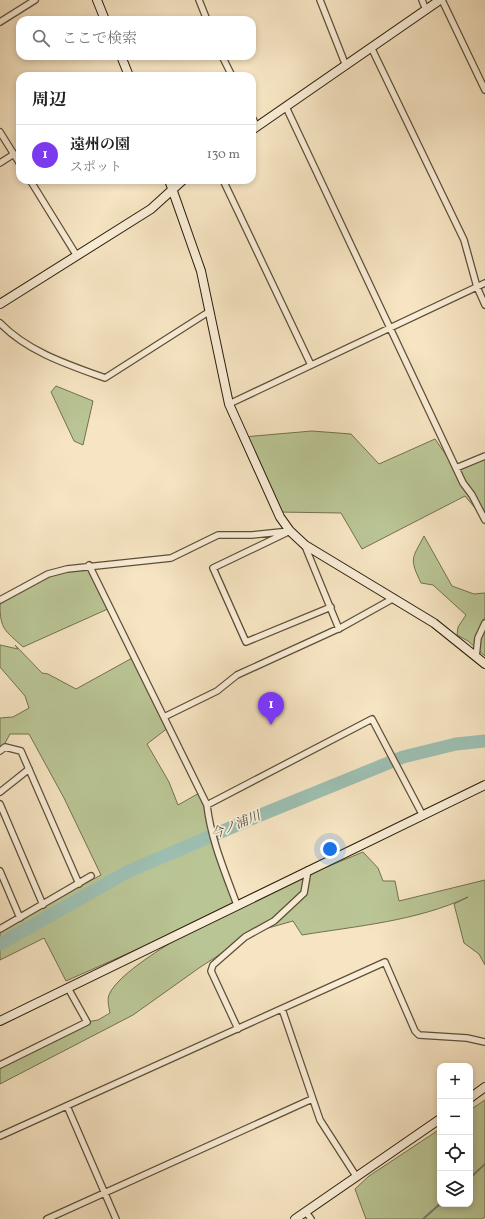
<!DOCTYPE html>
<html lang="ja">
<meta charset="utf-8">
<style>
:root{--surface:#fff;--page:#f2f2f2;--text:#222;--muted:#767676;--line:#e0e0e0;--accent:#7c3aed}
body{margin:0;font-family:Vollkorn,"Noto Serif JP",serif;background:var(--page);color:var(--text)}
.controls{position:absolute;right:12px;bottom:12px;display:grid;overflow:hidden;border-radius:8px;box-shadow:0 2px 6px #0003}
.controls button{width:36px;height:36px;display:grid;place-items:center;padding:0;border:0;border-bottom:1px solid var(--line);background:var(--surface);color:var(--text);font:20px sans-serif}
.you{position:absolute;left:330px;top:849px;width:14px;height:14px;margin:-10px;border:3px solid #fff;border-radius:50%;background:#1a73e8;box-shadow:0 0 0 6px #1a73e833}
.badge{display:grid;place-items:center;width:26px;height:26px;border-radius:50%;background:var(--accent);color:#fff;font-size:13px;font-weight:700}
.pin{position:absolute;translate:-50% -33px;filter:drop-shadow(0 1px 2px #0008)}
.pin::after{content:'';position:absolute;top:21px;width:14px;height:12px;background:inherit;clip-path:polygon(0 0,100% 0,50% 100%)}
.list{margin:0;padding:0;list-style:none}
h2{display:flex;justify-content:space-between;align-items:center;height:52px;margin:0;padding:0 16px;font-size:17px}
h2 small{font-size:13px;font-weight:400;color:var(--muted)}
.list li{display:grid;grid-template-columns:26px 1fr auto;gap:12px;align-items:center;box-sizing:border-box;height:60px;padding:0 16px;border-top:1px solid var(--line)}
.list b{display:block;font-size:15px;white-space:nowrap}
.list p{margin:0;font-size:13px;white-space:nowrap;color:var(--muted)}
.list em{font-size:13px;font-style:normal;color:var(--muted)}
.icon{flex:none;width:22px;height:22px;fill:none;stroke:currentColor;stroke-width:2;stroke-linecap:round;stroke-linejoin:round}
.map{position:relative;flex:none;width:485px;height:1219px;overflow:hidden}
.search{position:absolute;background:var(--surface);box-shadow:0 2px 6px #0003;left:16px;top:16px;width:240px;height:44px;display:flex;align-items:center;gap:10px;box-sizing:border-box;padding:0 14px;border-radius:12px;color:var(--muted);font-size:15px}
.panel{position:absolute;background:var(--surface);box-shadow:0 2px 6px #0003;left:16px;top:72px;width:240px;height:112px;border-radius:12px}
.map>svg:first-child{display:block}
.green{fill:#bac595;stroke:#72714f}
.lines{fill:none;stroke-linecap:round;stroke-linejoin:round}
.stream{stroke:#6f7e6e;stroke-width:2}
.river{stroke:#9dbfb2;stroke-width:13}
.street-casing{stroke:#5e4f37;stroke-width:8}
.secondary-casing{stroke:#2b1d09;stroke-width:10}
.street{stroke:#f9edd7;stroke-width:5.5}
.secondary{stroke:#f9edd7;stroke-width:8}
.labels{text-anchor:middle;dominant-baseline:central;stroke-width:3.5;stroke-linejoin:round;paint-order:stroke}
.water-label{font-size:13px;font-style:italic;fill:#535644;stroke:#f9edd7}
</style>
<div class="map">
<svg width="485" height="1219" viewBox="0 0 485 1219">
<rect width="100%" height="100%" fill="#f6e4c2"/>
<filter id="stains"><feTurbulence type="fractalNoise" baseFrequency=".005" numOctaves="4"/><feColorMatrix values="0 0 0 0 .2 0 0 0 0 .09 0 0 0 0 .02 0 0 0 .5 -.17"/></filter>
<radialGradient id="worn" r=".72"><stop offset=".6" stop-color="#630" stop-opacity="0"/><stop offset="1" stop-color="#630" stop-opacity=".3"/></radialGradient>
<path class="green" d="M 56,386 L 93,401 L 83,445 L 74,441 L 51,392 Z
M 312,431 L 351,434 L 379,464 L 435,439 L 457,471 L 485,457 L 485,520 L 465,496 L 362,549 L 341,513 L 278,512 L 243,437 Z
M 424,536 L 452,586 L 474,594 L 485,593 L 485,656 L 468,641 L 457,635 L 458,627 L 466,615 L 433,585 L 421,583 C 409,558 412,559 424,536 Z
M 89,565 L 110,608 L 23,647 C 5,630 0,630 0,604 L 48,574 Z
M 0,645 L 18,649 L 15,645 L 42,673 L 48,674 L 76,689 L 134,657 L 169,727 L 147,744 L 169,782 L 178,805 L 201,792 L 207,805 L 209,829 L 237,904 L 363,852 L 378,868 L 383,881 L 395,881 L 399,901 L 485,880 L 485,965 L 479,954 L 464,943 L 454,904 L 468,897 C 417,921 357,926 302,935 L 293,921 L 254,932 L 199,968 L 133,1015 L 0,1084 L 0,1067 L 87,1022 L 98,1020 L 110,1013 C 109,1008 107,1000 109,995 C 119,968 205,923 232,907 L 66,981 L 44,938 L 0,960 L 0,929 L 101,875 L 64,798 L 29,734 L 10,734 L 4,745 L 0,747 L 0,718 L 13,717 L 29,708 L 25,696 L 0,667 Z
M 485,1100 L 485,1217 L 482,1219 L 366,1219 L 355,1189 L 369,1176 L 440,1129 L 440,1204 L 470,1204 L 470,1110 Z"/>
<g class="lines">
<path class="stream" d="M 470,1178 L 485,1164
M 423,1219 L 440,1204"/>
<path class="river" d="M 0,944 L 127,872 L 258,816 L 403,757 L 456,744 L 485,741"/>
<defs>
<path id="street" d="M 199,0 L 207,20
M 320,0 L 346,66
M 422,0 L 426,10
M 442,0 L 485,90
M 0,22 L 35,0
M 371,47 L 464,240 L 477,287 L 485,305
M 222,56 L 232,76
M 286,107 L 463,483 L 472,495 L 485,520
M 252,117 L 257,127
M 0,132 L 20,164
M 0,163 L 14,154
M 30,180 L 77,256
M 223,180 L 311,365
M 0,323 C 28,352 69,365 105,378 L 210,311
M 229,404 L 485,283
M 456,468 L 485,456
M 286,533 L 213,568 L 246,642 L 331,607
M 305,546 L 339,629
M 89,565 L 207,805 C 211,840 225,872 237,905
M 0,600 L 48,574 L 67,569 L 171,558 L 218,535 L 252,535 L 290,531
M 476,657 L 478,638 L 485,623
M 164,717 L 217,691 L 237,675 L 342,627 L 394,598
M 0,751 L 5,747 L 21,751 L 79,884
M 0,792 L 29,769
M 0,804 L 43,905
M 207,805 L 372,719 L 422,814
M 0,871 L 20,918
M 0,929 L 91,876
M 282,1009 L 320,1120 L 356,1176
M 238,1029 L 211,971 L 213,965 L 245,937 L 274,921 L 304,893 L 308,870
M 0,1065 L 87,1022 L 68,988
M 67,1106 L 116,1219
M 0,1136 L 385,962 L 415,1031 L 419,1035 L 467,1038 L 485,1042
M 306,1212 L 311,1219
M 47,1219 L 312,1099"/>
<path id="secondary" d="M 97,0 L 105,20
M 121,56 L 129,76
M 252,130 L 440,0
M 169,180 L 201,271 L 229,404 L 280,517 L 290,531 L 305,545 L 434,623 L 485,664
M 0,304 L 151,209 L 183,180
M 0,1021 L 485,785
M 470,1098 L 485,1087
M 295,1219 L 440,1119"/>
</defs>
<use href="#street" class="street-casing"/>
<use href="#secondary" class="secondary-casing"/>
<use href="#street" class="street"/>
<use href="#secondary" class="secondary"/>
</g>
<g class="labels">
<g class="water-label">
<text transform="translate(236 826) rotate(-23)">今ノ浦川</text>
</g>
</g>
<rect width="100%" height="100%" filter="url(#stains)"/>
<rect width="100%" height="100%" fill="url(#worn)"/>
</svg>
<div class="controls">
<button>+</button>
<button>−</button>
<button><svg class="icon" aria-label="locate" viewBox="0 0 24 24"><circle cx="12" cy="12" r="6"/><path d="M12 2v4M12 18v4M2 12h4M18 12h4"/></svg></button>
<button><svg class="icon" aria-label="layers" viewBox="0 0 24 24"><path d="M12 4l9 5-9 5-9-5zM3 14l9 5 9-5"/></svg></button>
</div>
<div class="you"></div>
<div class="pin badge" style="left:271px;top:725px">1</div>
<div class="search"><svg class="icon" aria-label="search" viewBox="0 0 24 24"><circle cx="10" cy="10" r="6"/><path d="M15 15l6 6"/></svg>ここで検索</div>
<section class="panel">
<h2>周辺<small></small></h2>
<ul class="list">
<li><span class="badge">1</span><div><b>遠州の園</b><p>スポット</p></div><em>130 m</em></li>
</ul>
</section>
</div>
